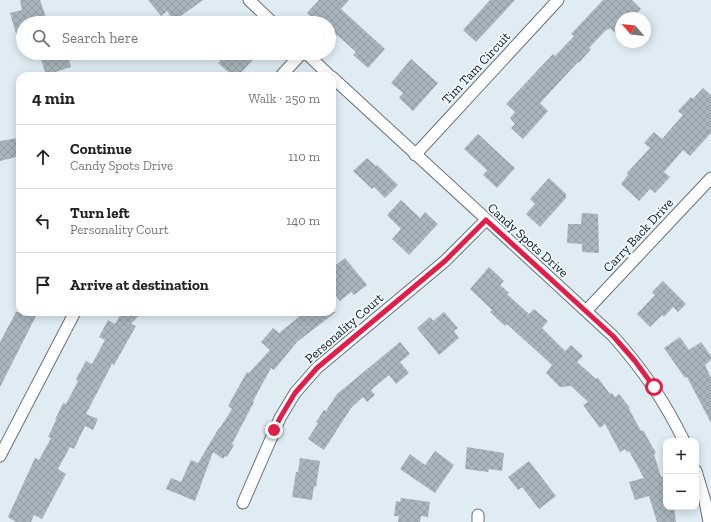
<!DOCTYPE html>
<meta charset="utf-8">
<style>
:root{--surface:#fff;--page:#f6f6f6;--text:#222;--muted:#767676;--line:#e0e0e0}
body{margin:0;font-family:"Zilla Slab",serif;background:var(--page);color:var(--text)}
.controls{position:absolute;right:12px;bottom:12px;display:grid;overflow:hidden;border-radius:8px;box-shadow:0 2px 10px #0003}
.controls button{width:36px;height:36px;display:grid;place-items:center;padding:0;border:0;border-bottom:1px solid var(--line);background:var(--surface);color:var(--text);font:20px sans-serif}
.compass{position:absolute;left:615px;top:12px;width:36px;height:36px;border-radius:50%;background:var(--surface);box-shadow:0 2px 10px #0003;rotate:298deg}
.stop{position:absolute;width:12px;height:12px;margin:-9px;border:3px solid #e11d48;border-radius:50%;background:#fff}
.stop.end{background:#e11d48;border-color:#fff;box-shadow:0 1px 4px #0008}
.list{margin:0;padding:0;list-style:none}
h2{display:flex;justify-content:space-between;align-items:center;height:52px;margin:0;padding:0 16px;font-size:17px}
h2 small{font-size:13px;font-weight:400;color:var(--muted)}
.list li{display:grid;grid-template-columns:26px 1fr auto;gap:12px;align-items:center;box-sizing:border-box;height:64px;padding:0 16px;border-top:1px solid var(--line)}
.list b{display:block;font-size:15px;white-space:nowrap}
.list p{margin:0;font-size:13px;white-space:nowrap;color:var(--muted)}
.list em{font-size:13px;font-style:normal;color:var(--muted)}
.icon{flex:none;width:22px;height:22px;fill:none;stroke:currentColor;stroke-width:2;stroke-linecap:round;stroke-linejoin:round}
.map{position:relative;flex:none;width:711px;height:522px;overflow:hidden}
.search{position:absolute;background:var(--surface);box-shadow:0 2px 10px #0003;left:16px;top:16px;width:320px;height:44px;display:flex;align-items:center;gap:10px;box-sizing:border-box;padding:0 14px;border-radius:22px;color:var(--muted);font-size:15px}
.panel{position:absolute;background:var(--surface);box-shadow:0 2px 10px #0003;left:16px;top:72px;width:320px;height:244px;border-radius:12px}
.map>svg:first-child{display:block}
.building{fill:url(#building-cross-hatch)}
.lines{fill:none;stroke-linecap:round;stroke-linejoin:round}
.street-casing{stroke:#667178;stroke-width:13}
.street{stroke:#fff;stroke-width:11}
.route{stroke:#e11d48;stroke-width:5}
.labels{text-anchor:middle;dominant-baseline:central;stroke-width:3.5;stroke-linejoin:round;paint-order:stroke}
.street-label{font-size:13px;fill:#14181b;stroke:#eff9ff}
</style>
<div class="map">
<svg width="711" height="522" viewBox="0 0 711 522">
<defs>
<pattern id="building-cross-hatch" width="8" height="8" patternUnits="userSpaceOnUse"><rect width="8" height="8" fill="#a9b5bc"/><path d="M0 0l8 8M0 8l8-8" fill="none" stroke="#919ba1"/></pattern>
</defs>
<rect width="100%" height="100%" fill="#dfecf3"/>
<path class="building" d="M 20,0 L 40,0 L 48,23 L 23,23 L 23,46 L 20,47 L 10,13 L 22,10 Z
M 148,0 L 203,0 L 174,21 L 167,11 L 161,16 Z
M 319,0 L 349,0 L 341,9 L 385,49 L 368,68 L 353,55 L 356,52 L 337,35 L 336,36 L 329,30 L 329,23 L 318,23 L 307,13 Z
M 490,0 L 515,0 L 476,42 L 463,30 Z
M 603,0 L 632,0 L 641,9 L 633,18 L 621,18 L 621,39 L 610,28 L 608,30 L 607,29 L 589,48 L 591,49 L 579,63 L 578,62 L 540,103 L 548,111 L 523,139 L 511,128 L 515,124 L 510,118 L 515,112 L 506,104 L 553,54 L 555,56 L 574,36 L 571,34 Z
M 49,53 L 67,53 L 71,67 L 46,75 L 40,56 Z
M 228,53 L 259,53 L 238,76 L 233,76 L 218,63 Z
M 411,59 L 438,83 L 413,111 L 399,98 L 403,93 L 391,83 Z
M 703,88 L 711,95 L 711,133 L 690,156 L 683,150 L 664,172 L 670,177 L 655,193 L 650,189 L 639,201 L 621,184 L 628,175 L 627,173 L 650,148 L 644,143 L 654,132 L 662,139 L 683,115 L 678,111 L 691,97 L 693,99 Z
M 478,134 L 515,168 L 497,188 L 483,175 L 487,170 L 464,149 Z
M 18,138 L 20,156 L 0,161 L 0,141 Z
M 367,158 L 376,166 L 377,165 L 398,185 L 385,198 L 374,187 L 372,189 L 353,171 Z
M 549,178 L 566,194 L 566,198 L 540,227 L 526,214 L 535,204 L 530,199 Z
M 401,200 L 420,218 L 425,212 L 438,224 L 409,255 L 392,239 L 401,229 L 387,215 Z
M 582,213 L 598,214 L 599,253 L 582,252 L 582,244 L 567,243 L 568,224 L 581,224 Z
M 345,258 L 367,285 L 354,295 L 351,292 L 340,301 L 332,291 L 332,280 L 337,276 L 332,268 Z
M 489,267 L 504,281 L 500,285 L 509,293 L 507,294 L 529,314 L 534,309 L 548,321 L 542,328 L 565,351 L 571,345 L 583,356 L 577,362 L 596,379 L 598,378 L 610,394 L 612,393 L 615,397 L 619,394 L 630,408 L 629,409 L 641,431 L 643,430 L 656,453 L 654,454 L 661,477 L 664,476 L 666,482 L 666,507 L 674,507 L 676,522 L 657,522 L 649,496 L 635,500 L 629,482 L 644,478 L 629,451 L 627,452 L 625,449 L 620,452 L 605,424 L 600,428 L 583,405 L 588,402 L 571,386 L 560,387 L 546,373 L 552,365 L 507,324 L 505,326 L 490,312 L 492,310 L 470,289 Z
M 663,281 L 686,304 L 678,312 L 673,307 L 664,317 L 662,315 L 650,327 L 637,314 L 655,295 L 652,292 Z
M 16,312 L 38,312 L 0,387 L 0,342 Z
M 122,312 L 142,312 L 131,324 L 136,326 L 114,365 L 112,364 L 86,414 L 98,419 L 93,430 L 85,426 L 74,449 L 70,447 L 58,469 L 66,474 L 42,519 L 34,515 L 31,522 L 16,522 L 8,517 L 35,458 L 39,460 L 51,438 L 48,437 L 56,420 L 55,420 L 63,403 L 66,404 L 78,381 L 76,379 L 86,361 L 92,364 L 105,340 L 99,337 L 108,320 L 115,324 Z
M 305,312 L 336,312 L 297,342 L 274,370 L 271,368 L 253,401 L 254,402 L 232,444 L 234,445 L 227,457 L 225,456 L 223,459 L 213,452 L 195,501 L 166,489 L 171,478 L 181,482 L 191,460 L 198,463 L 219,428 L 220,428 L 232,409 L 228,406 L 247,372 L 249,373 L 270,350 L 261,342 L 273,328 L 279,333 Z
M 444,312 L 458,328 L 454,331 L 459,338 L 439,355 L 417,328 L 430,317 L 433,321 Z
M 680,337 L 689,350 L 701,342 L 711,356 L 711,360 L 705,365 L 711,378 L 711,423 L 687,377 L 685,378 L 664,348 Z
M 400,342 L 410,354 L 400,362 L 409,373 L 396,384 L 389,375 L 371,390 L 375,395 L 367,402 L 363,397 L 351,408 L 324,450 L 308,439 L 318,423 L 316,422 L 324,410 L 326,411 L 337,394 Z
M 467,447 L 504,453 L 502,471 L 489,469 L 488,472 L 465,469 Z
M 435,451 L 454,465 L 435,493 L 400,469 L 410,454 L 425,465 Z
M 300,458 L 320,461 L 316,487 L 314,486 L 312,500 L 292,497 L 296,472 L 298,472 Z
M 529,461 L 556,496 L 539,509 L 522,487 L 518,490 L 508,477 Z
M 401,498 L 430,502 L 428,517 L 421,516 L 420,522 L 398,522 L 399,516 L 394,516 L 396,501 L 400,502 Z"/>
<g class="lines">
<defs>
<path id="street" d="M 249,0 L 273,23
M 306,53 L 330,76
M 281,76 L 302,53
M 332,77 L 613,336 C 643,370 664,400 684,441
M 415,155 L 558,0
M 586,311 L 711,178
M 0,456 L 75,312
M 696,471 L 705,501 L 709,522
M 243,503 L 280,418 L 295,393 L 317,368 L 445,261 L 486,220
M 478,515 L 478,522"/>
</defs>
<use href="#street" class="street-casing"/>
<use href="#street" class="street"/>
</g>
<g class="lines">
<path class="route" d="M 274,430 L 280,418 L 295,393 L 317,368 L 445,261 L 486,220 L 613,336 L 635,361 L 654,387"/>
</g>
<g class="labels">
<g class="street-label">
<text transform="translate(476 68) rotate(-47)">Tim Tam Circuit</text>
<text transform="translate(638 235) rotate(-47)">Carry Back Drive</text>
<text transform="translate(528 240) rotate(42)">Candy Spots Drive</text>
<text transform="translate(344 328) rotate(-41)">Personality Court</text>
</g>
</g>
</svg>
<div class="controls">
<button>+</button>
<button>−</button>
</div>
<svg class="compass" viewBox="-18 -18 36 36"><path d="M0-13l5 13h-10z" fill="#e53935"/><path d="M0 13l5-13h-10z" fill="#767676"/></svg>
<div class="stop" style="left:654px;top:387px"></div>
<div class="stop end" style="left:274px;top:430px"></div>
<div class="search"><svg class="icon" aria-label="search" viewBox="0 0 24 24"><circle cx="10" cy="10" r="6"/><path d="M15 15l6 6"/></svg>Search here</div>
<section class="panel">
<h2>4 min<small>Walk · 250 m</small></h2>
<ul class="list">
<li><svg class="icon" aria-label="ahead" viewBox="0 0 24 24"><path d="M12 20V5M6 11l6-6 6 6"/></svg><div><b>Continue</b><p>Candy Spots Drive</p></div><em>110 m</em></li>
<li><svg class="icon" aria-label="left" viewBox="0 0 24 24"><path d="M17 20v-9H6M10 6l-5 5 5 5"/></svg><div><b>Turn left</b><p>Personality Court</p></div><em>140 m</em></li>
<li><svg class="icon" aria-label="arrive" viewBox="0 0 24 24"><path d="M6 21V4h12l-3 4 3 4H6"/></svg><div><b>Arrive at destination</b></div></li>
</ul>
</section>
</div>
